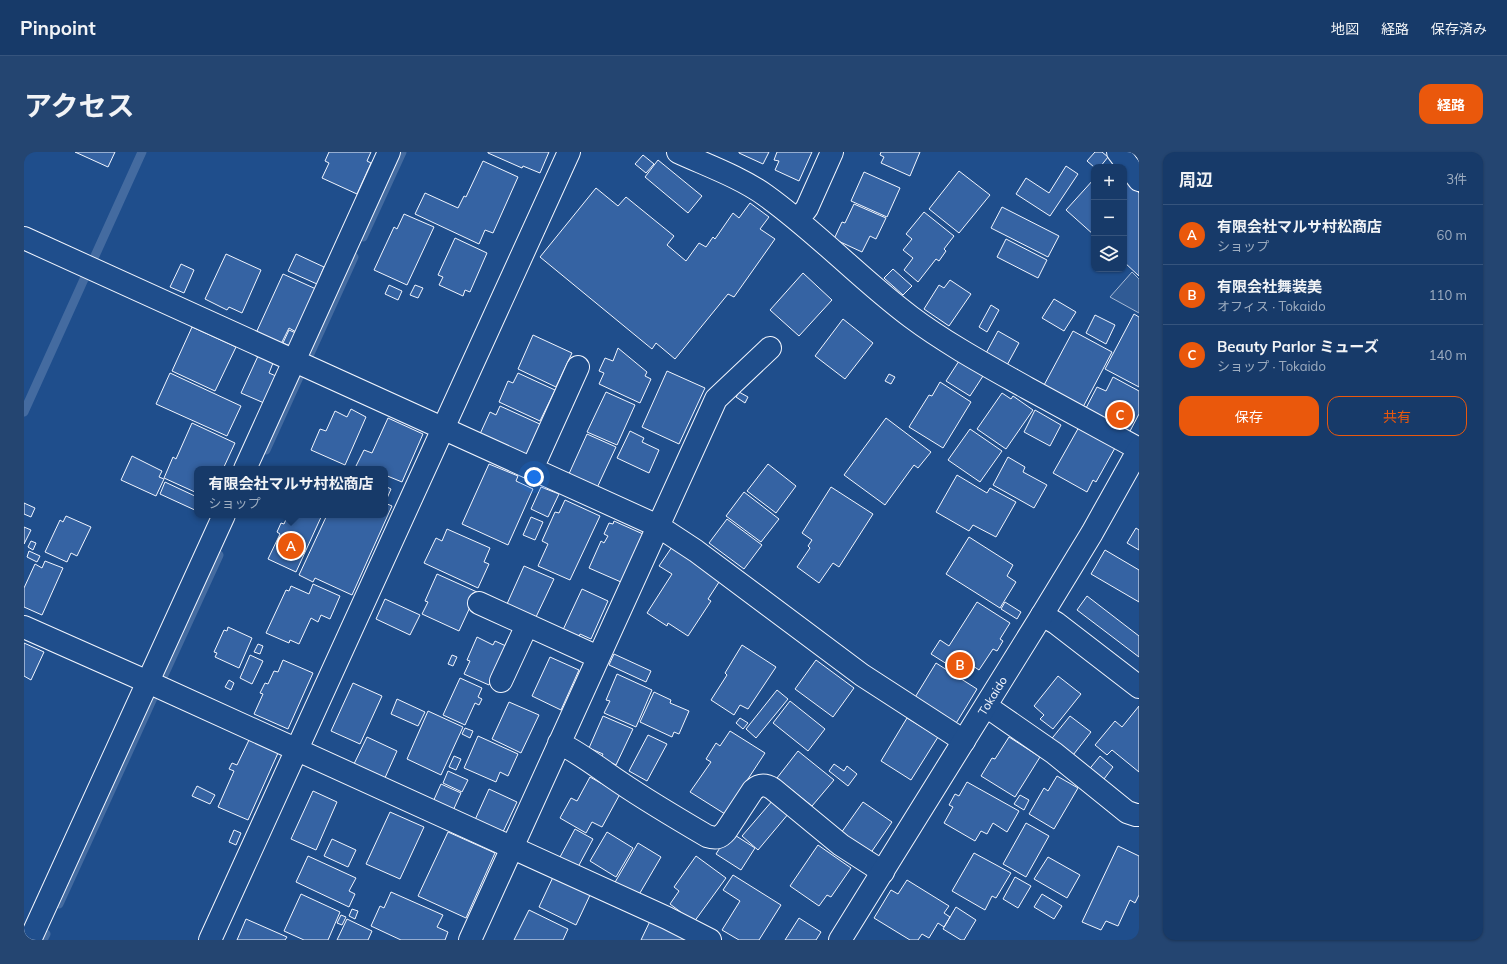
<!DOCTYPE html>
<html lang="ja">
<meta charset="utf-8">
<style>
:root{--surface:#173a69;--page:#244571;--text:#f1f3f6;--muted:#9eadc0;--line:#36547d;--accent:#ea580c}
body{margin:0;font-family:Mulish,"Noto Sans JP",sans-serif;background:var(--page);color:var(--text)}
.controls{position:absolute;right:12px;top:12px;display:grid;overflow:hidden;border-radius:8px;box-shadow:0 1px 3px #0004}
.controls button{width:36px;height:36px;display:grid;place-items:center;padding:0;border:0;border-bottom:1px solid var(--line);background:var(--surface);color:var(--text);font:20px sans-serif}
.you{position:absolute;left:510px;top:325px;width:14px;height:14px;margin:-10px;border:3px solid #fff;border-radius:50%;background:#1a73e8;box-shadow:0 0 0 6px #1a73e833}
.badge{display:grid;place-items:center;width:26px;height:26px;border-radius:50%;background:var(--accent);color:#fff;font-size:13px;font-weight:700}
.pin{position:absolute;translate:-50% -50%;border:2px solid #fff;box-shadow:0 1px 4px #0006}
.popup{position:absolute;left:170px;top:314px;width:194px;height:52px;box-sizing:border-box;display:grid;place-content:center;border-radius:8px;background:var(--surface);filter:drop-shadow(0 1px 3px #0005);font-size:13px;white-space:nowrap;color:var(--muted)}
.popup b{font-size:15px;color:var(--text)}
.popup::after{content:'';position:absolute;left:50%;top:100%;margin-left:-8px;border:8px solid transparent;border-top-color:var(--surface)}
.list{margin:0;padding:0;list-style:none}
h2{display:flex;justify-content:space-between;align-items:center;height:52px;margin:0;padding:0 16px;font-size:17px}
h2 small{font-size:13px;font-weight:400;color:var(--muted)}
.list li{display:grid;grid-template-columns:26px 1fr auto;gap:12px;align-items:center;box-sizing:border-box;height:60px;padding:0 16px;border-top:1px solid var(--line)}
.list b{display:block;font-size:15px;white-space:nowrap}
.list p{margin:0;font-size:13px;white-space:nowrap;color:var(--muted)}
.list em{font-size:13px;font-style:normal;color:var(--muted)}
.actions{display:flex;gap:8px;padding:12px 16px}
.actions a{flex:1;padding:9px 0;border:1px solid var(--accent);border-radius:12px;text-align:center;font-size:14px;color:var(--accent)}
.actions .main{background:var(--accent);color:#fff}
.icon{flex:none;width:22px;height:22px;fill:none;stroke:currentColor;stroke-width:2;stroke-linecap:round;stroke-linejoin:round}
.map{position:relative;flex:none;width:1115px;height:788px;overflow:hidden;border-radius:12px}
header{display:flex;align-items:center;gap:24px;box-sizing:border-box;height:56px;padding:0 20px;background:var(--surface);border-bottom:1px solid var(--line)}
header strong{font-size:19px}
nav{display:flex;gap:22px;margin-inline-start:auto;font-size:14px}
.intro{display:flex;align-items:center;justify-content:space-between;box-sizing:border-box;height:96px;padding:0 24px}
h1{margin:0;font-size:28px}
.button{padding:10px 18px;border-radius:12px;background:var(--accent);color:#fff;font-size:14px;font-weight:700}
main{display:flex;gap:24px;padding:0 24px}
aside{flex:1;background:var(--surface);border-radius:12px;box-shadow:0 1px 3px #0004}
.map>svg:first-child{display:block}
.built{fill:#305b95;stroke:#a8bbd7}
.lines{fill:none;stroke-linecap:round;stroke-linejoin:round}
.stream{stroke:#446ba0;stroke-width:9}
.building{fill:#3563a3;stroke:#f2f6ff}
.street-casing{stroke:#f2f6ff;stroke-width:24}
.secondary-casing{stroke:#f2f6ff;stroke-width:24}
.street{stroke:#1f4e8c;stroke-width:22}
.secondary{stroke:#1f4e8c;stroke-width:22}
.labels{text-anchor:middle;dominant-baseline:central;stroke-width:3;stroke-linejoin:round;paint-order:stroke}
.street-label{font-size:12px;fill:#f2f6ff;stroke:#1f4e8c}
</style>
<header>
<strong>Pinpoint</strong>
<nav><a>地図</a><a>経路</a><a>保存済み</a></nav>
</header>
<div class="intro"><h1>アクセス</h1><a class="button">経路</a></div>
<main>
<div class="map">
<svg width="1115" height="788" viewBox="0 0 1115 788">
<rect width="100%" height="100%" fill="#1f4e8c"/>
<path class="built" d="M 1108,120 L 1115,127 L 1115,161 L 1086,145 Z"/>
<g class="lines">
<path class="stream" d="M 339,85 L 378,0
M 70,106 L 118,0
M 285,204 L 330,105
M 0,260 L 61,125
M 242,298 L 276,223
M 139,525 L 195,403
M 35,752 L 129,546
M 19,788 L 22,782"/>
</g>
<path class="building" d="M 51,0 L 91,0 L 84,15 Z
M 305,0 L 347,0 L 343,9 L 347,11 L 333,42 L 298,26 L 305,11 L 301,9 Z
M 464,0 L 525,0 L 516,21 L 499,14 L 498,16 L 464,1 Z
M 715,0 L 745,0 L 739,12 L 715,1 Z
M 753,0 L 788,0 L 775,29 L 751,18 L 755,9 L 750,8 Z
M 857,0 L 896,0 L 886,24 L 857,11 L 860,5 L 856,3 Z
M 1071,0 L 1078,0 L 1084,5 L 1076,15 L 1070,15 L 1063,9 Z
M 619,3 L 630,12 L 622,21 L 611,12 Z
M 634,8 L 678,44 L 664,61 L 621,25 Z
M 459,9 L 494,25 L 469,81 L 461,78 L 455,92 L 391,62 L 401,41 L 434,56 L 440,44 L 442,45 Z
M 1042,14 L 1054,22 L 1026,64 L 992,42 L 1002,26 L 1025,41 Z
M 935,19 L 966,43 L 935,81 L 905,57 Z
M 840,20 L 876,36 L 863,65 L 827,49 Z
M 1070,27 L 1070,83 L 1042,58 Z
M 1100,27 L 1115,41 L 1115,124 L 1100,110 Z
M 572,36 L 594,54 L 602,45 L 650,84 L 643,93 L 662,109 L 675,91 L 682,95 L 689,85 L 691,87 L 709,61 L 715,66 L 726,51 L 745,65 L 736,77 L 751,87 L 710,145 L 704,142 L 651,207 L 632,191 L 628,197 L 516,105 Z
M 830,52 L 862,66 L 852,87 L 846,84 L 838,100 L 810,87 L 818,70 L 821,71 Z
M 978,55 L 1035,84 L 1024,105 L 967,76 Z
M 900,60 L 930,84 L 920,97 L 922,99 L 915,109 L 912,107 L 894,130 L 880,118 L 889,106 L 879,98 L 888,87 L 882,82 Z
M 380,62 L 410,75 L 383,133 L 350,118 L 370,75 L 373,77 Z
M 431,86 L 463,101 L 446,140 L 441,138 L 439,144 L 415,133 L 419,125 L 414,123 Z
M 982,87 L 1023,108 L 1014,126 L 973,105 Z
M 202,102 L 237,118 L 218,161 L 205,155 L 203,158 L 181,147 Z
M 272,102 L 300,115 L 293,132 L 264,119 Z
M 157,112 L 170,118 L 160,141 L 146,135 Z
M 869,117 L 888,134 L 879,143 L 860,126 Z
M 779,121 L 808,148 L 775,184 L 746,158 Z
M 259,122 L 292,137 L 272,180 L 265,176 L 257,192 L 232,181 Z
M 926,128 L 947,142 L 925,174 L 900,157 L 915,133 L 920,136 Z
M 365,133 L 378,139 L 374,148 L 361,142 Z
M 391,133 L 399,136 L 394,146 L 386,143 Z
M 1030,147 L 1052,160 L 1040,179 L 1018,166 Z
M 967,153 L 975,158 L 963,180 L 955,175 Z
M 1110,162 L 1115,165 L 1115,235 L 1081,217 Z
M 1071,163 L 1091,173 L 1082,192 L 1062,181 Z
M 819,167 L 849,191 L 821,227 L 791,204 Z
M 168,175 L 212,195 L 191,239 L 148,219 Z
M 265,178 L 274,182 L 268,195 L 259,191 Z
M 974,179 L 995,191 L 982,215 L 961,203 Z
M 1049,179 L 1088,200 L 1059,255 L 1019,235 Z
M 509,183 L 548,201 L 532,235 L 494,217 Z
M 594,196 L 623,220 L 621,224 L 627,227 L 616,251 L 575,232 L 580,221 L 575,219 L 581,206 L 589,209 Z
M 234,204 L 249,211 L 245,221 L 252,224 L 240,251 L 217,241 Z
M 935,209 L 959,224 L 946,244 L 922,229 Z
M 643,219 L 681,236 L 655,292 L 618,275 Z
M 146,221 L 217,254 L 203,284 L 132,252 Z
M 494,221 L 531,238 L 516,269 L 475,250 L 484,229 L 489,231 Z
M 865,222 L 871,225 L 867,232 L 861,229 Z
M 1089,225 L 1115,239 L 1115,262 L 1105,281 L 1061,258 L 1073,235 L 1082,239 Z
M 916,230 L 947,250 L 919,296 L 885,275 L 905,243 L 908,244 Z
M 582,240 L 611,253 L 593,293 L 563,280 Z
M 715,240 L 724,245 L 721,251 L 712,245 Z
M 978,241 L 987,247 L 989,244 L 1009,258 L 982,297 L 953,277 Z
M 476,254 L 518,273 L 504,304 L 456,282 L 466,260 L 472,263 Z
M 327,257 L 342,265 L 321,313 L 287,298 L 296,277 L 302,279 L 311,259 L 323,265 Z
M 1011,258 L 1037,273 L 1026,294 L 1000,280 Z
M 364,266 L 399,282 L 378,330 L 361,323 L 361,317 L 337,317 L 332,314 L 340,298 L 348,301 Z
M 862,266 L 907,300 L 894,316 L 890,313 L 861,353 L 820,323 Z
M 168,271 L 211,291 L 199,317 L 173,317 L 173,341 L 140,326 L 149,305 L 152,307 Z
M 1055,275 L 1091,296 L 1072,330 L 1069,328 L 1063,340 L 1029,321 Z
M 946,277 L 978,299 L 956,330 L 924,308 Z
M 606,279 L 620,286 L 618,290 L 635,298 L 625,321 L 593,306 Z
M 563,282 L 592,295 L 572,338 L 544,324 Z
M 108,304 L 138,319 L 135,325 L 140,327 L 132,344 L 97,328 Z
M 984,305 L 1001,315 L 999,320 L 1023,333 L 1010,356 L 969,333 Z
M 465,312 L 494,324 L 492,329 L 509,337 L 484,393 L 438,372 Z
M 744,312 L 772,334 L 752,361 L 723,339 Z
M 933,323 L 963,341 L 966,336 L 992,350 L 972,385 L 949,373 L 945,379 L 912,360 Z
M 141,330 L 173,345 L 173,359 L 136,342 Z
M 361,334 L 367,337 L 361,351 L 368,354 L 328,443 L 291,426 L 289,430 L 275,423 L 303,363 L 361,363 Z
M 517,335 L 535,342 L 524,365 L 507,357 Z
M 807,335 L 849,362 L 815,415 L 809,411 L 795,431 L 773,415 L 786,396 L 784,394 L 788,388 L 778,381 Z
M 720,340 L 755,367 L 737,390 L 702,364 Z
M 541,348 L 576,364 L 546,428 L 514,414 L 524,392 L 518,389 L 531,360 L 535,361 Z
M 0,351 L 11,356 L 7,365 L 0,362 Z
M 264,363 L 298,363 L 272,420 L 244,407 L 256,382 L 253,380 L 257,371 L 260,372 Z
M 42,364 L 67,375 L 53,404 L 47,401 L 43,410 L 21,400 L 36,368 L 39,370 Z
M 507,365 L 519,370 L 511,388 L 499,383 Z
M 703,367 L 738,393 L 720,417 L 685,391 Z
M 590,369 L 619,382 L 597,430 L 565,416 L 577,389 L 580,391 L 584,384 L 580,382 L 585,371 L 589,372 Z
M 0,375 L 7,378 L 0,392 Z
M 1112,376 L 1115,378 L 1115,398 L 1103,391 Z
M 423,377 L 466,396 L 460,410 L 465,412 L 454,436 L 400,411 L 412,386 L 418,389 Z
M 945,385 L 989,413 L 983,424 L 992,430 L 976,456 L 922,422 Z
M 7,389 L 12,391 L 9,398 L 4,395 Z
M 648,395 L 697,427 L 684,447 L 687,449 L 664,484 L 644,471 L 643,474 L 623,461 L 648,422 L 635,414 Z
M 1081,398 L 1115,418 L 1115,450 L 1067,422 Z
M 5,399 L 16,404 L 13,410 L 3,405 Z
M 21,409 L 39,416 L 18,463 L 0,455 L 0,436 L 11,412 L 18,416 Z
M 500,414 L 530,427 L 512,465 L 483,452 Z
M 413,422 L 453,440 L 435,479 L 398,462 L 404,450 L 401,449 Z
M 289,432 L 316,444 L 306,467 L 297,463 L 294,470 L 287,466 L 275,492 L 266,488 L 265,491 L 242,481 L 262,438 L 265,439 L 267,434 L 285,442 Z
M 558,437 L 584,449 L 567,487 L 556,482 L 554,487 L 538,480 Z
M 1063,444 L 1115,484 L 1115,505 L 1053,458 Z
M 361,447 L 396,463 L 386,483 L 352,467 Z
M 953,450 L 986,471 L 976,487 L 979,489 L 973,499 L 969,497 L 955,518 L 949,514 L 942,524 L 907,502 L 916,488 L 925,494 Z
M 981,450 L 997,460 L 993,467 L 977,457 Z
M 204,475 L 228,486 L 215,516 L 191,505 L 193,501 L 190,500 L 200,478 L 203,479 Z
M 453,485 L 469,493 L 471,489 L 482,494 L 465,533 L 440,522 L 446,509 L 443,508 Z
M 0,491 L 20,500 L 7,528 L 0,524 Z
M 234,492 L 239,494 L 236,502 L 230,500 Z
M 718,493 L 752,515 L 724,557 L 716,553 L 710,563 L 687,548 L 703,523 L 701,521 Z
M 590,502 L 627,519 L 622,530 L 585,513 Z
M 226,503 L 239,509 L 228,532 L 216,526 Z
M 428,503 L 433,505 L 429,514 L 424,512 Z
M 526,505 L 555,518 L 537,558 L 508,544 Z
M 259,508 L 289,521 L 264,577 L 230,562 L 239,542 L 236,541 L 241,531 L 244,532 L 250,519 L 254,520 Z
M 792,508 L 830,536 L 809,565 L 771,537 Z
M 912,511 L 953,537 L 931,573 L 890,547 Z
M 593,522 L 628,538 L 612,575 L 580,561 L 586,549 L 582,548 Z
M 1034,524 L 1057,542 L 1029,577 L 1016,567 L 1020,563 L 1010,554 Z
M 436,526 L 458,536 L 454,545 L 458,547 L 455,553 L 451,551 L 441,573 L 419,563 Z
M 205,528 L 210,531 L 207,538 L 201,535 Z
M 329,531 L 358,544 L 336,592 L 307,579 Z
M 753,538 L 764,547 L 732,586 L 722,577 Z
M 630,540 L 647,548 L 646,551 L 665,559 L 655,582 L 650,580 L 648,585 L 616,570 Z
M 373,547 L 401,560 L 394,574 L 367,562 Z
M 766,549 L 801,577 L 784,599 L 749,571 Z
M 485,550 L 515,563 L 497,601 L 468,587 Z
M 1115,554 L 1115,620 L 1088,598 L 1083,603 L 1071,593 L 1091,569 L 1098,575 Z
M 404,559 L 439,575 L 417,623 L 383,607 Z
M 579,564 L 609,577 L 592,613 L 577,606 L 579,602 L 565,596 Z
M 1046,564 L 1067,580 L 1046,607 L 1025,590 Z
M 716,566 L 724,571 L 719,577 L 712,571 Z
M 883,566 L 914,585 L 887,628 L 857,609 Z
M 441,576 L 449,579 L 446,586 L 438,582 Z
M 706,579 L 741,601 L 701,662 L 666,640 L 687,610 L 682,607 L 692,591 L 696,594 Z
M 624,583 L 643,592 L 623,629 L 605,619 Z
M 454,584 L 494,602 L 484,624 L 476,620 L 472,630 L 440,616 Z
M 343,585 L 373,599 L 360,628 L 329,614 Z
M 985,585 L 1016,605 L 991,645 L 957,624 L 968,606 L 971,607 Z
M 225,588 L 254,601 L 224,668 L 194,655 L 210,619 L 205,617 L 208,611 L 213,613 Z
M 774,599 L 810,628 L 788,654 L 753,626 Z
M 430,604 L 437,607 L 432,618 L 425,615 Z
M 1076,604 L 1089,615 L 1077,631 L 1063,620 Z
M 810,612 L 820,619 L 823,614 L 833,622 L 824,634 L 805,619 Z
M 424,619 L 444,628 L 438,640 L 419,631 Z
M 1033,624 L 1054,636 L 1030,677 L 1005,662 L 1020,636 L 1024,639 Z
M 566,625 L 596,642 L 578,675 L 568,670 L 562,681 L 536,666 L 547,646 L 553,649 Z
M 943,630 L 995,659 L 983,680 L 969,671 L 963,682 L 957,679 L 951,689 L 920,671 L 929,655 L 925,653 L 931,642 L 935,644 Z
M 417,632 L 437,641 L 428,661 L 408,652 Z
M 173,634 L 191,643 L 186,652 L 168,644 Z
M 465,637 L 493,650 L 478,682 L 450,670 Z
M 289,639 L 313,650 L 292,698 L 267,687 Z
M 996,643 L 1005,648 L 1000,658 L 990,652 Z
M 749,648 L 765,661 L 734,698 L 718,684 Z
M 839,650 L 868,670 L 846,702 L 817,681 Z
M 366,660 L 400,675 L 376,727 L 342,712 Z
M 1002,671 L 1025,684 L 1002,725 L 979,712 Z
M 551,677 L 569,687 L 554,715 L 536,705 Z
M 210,678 L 217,681 L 212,693 L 205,690 Z
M 424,680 L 471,701 L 442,766 L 394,744 Z
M 583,680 L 609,696 L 592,725 L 566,709 Z
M 706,680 L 731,696 L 717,718 L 692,702 Z
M 308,687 L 332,698 L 324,715 L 300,704 Z
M 614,691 L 637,705 L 613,746 L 590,732 Z
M 794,693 L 827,716 L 807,745 L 803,743 L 795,754 L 766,734 Z
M 1094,694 L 1115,704 L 1115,743 L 1111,751 L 1106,748 L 1094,774 L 1082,769 L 1077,778 L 1058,770 Z
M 950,701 L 987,721 L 972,746 L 968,744 L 961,758 L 928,739 Z
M 284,704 L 332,726 L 325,739 L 331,742 L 325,755 L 272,730 Z
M 672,704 L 702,726 L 670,770 L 646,752 L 655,739 L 650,735 Z
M 1024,705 L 1056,723 L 1043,746 L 1010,727 Z
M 530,723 L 567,741 L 552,773 L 515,755 Z
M 709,723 L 757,753 L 735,788 L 715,788 L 698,778 L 716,749 L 699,738 Z
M 991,725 L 1007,734 L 994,756 L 979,747 Z
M 883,728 L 925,754 L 920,761 L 926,765 L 920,775 L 914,771 L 905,786 L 898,782 L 894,788 L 886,788 L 850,766 L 867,738 L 874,742 Z
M 367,740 L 419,763 L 413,775 L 424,780 L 421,788 L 377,788 L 347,774 L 356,754 L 360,756 Z
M 277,742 L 316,760 L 304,788 L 280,788 L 260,779 Z
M 1018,742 L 1038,754 L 1030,767 L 1010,755 Z
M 932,755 L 952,768 L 940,788 L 937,788 L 919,777 Z
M 328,757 L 334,759 L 331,767 L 325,764 Z
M 505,758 L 544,777 L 539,788 L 490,788 Z
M 317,763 L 322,765 L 318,773 L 313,771 Z
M 775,766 L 797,780 L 792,788 L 761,788 Z
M 222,767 L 263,785 L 261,788 L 213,788 Z
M 323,767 L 348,779 L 344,788 L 313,788 Z
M 627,767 L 663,788 L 617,788 Z"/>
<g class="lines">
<defs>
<path id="street" d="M 654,0 C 682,13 716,25 741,43 C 793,80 836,127 887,165 C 923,192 964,214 1003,236 C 1041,257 1078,277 1115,297
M 1094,0 L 1115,28
M 774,68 L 783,56 L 808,0
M 0,86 L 634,374 L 672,399 L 838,523 L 940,589
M 221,317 L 365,0
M 508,317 L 554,215
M 455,451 L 574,505
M 1018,463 L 1032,471 L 1115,535
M 0,475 L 124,530 L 643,766 L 686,788
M 477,529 L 503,473
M 962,554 L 1030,601 L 1103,660 L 1112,663 L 1115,663
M 535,591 C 558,602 577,618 597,631 C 625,650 654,667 683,684 C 692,687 696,686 702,679 L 729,638 C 736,632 741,632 749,637 L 817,693 L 859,720
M 6,788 L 200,363
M 186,788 L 545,0
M 446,788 L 692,247 L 746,196"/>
<g id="secondary">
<path id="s1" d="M 816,788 L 1018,463 L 1068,381 L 1115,297"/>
</g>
</defs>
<use href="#street" class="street-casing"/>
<use href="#secondary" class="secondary-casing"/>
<use href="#street" class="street"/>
<use href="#secondary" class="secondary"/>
</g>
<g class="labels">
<g class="street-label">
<text stroke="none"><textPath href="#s1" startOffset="288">Tokaido</textPath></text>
</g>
</g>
</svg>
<div class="controls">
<button>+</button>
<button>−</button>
<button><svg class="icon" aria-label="layers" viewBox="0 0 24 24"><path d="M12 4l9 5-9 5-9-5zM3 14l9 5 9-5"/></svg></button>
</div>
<div class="you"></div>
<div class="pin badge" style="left:267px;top:394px">A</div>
<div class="popup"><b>有限会社マルサ村松商店</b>ショップ</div>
<div class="pin badge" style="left:936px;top:513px">B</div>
<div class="pin badge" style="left:1096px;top:263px">C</div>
</div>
<aside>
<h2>周辺<small>3件</small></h2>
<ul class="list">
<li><span class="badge">A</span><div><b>有限会社マルサ村松商店</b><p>ショップ</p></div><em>60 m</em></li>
<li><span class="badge">B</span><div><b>有限会社舞装美</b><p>オフィス · Tokaido</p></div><em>110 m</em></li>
<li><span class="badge">C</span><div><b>Beauty Parlor ミューズ</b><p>ショップ · Tokaido</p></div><em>140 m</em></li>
</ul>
<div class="actions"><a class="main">保存</a><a>共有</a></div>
</aside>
</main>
